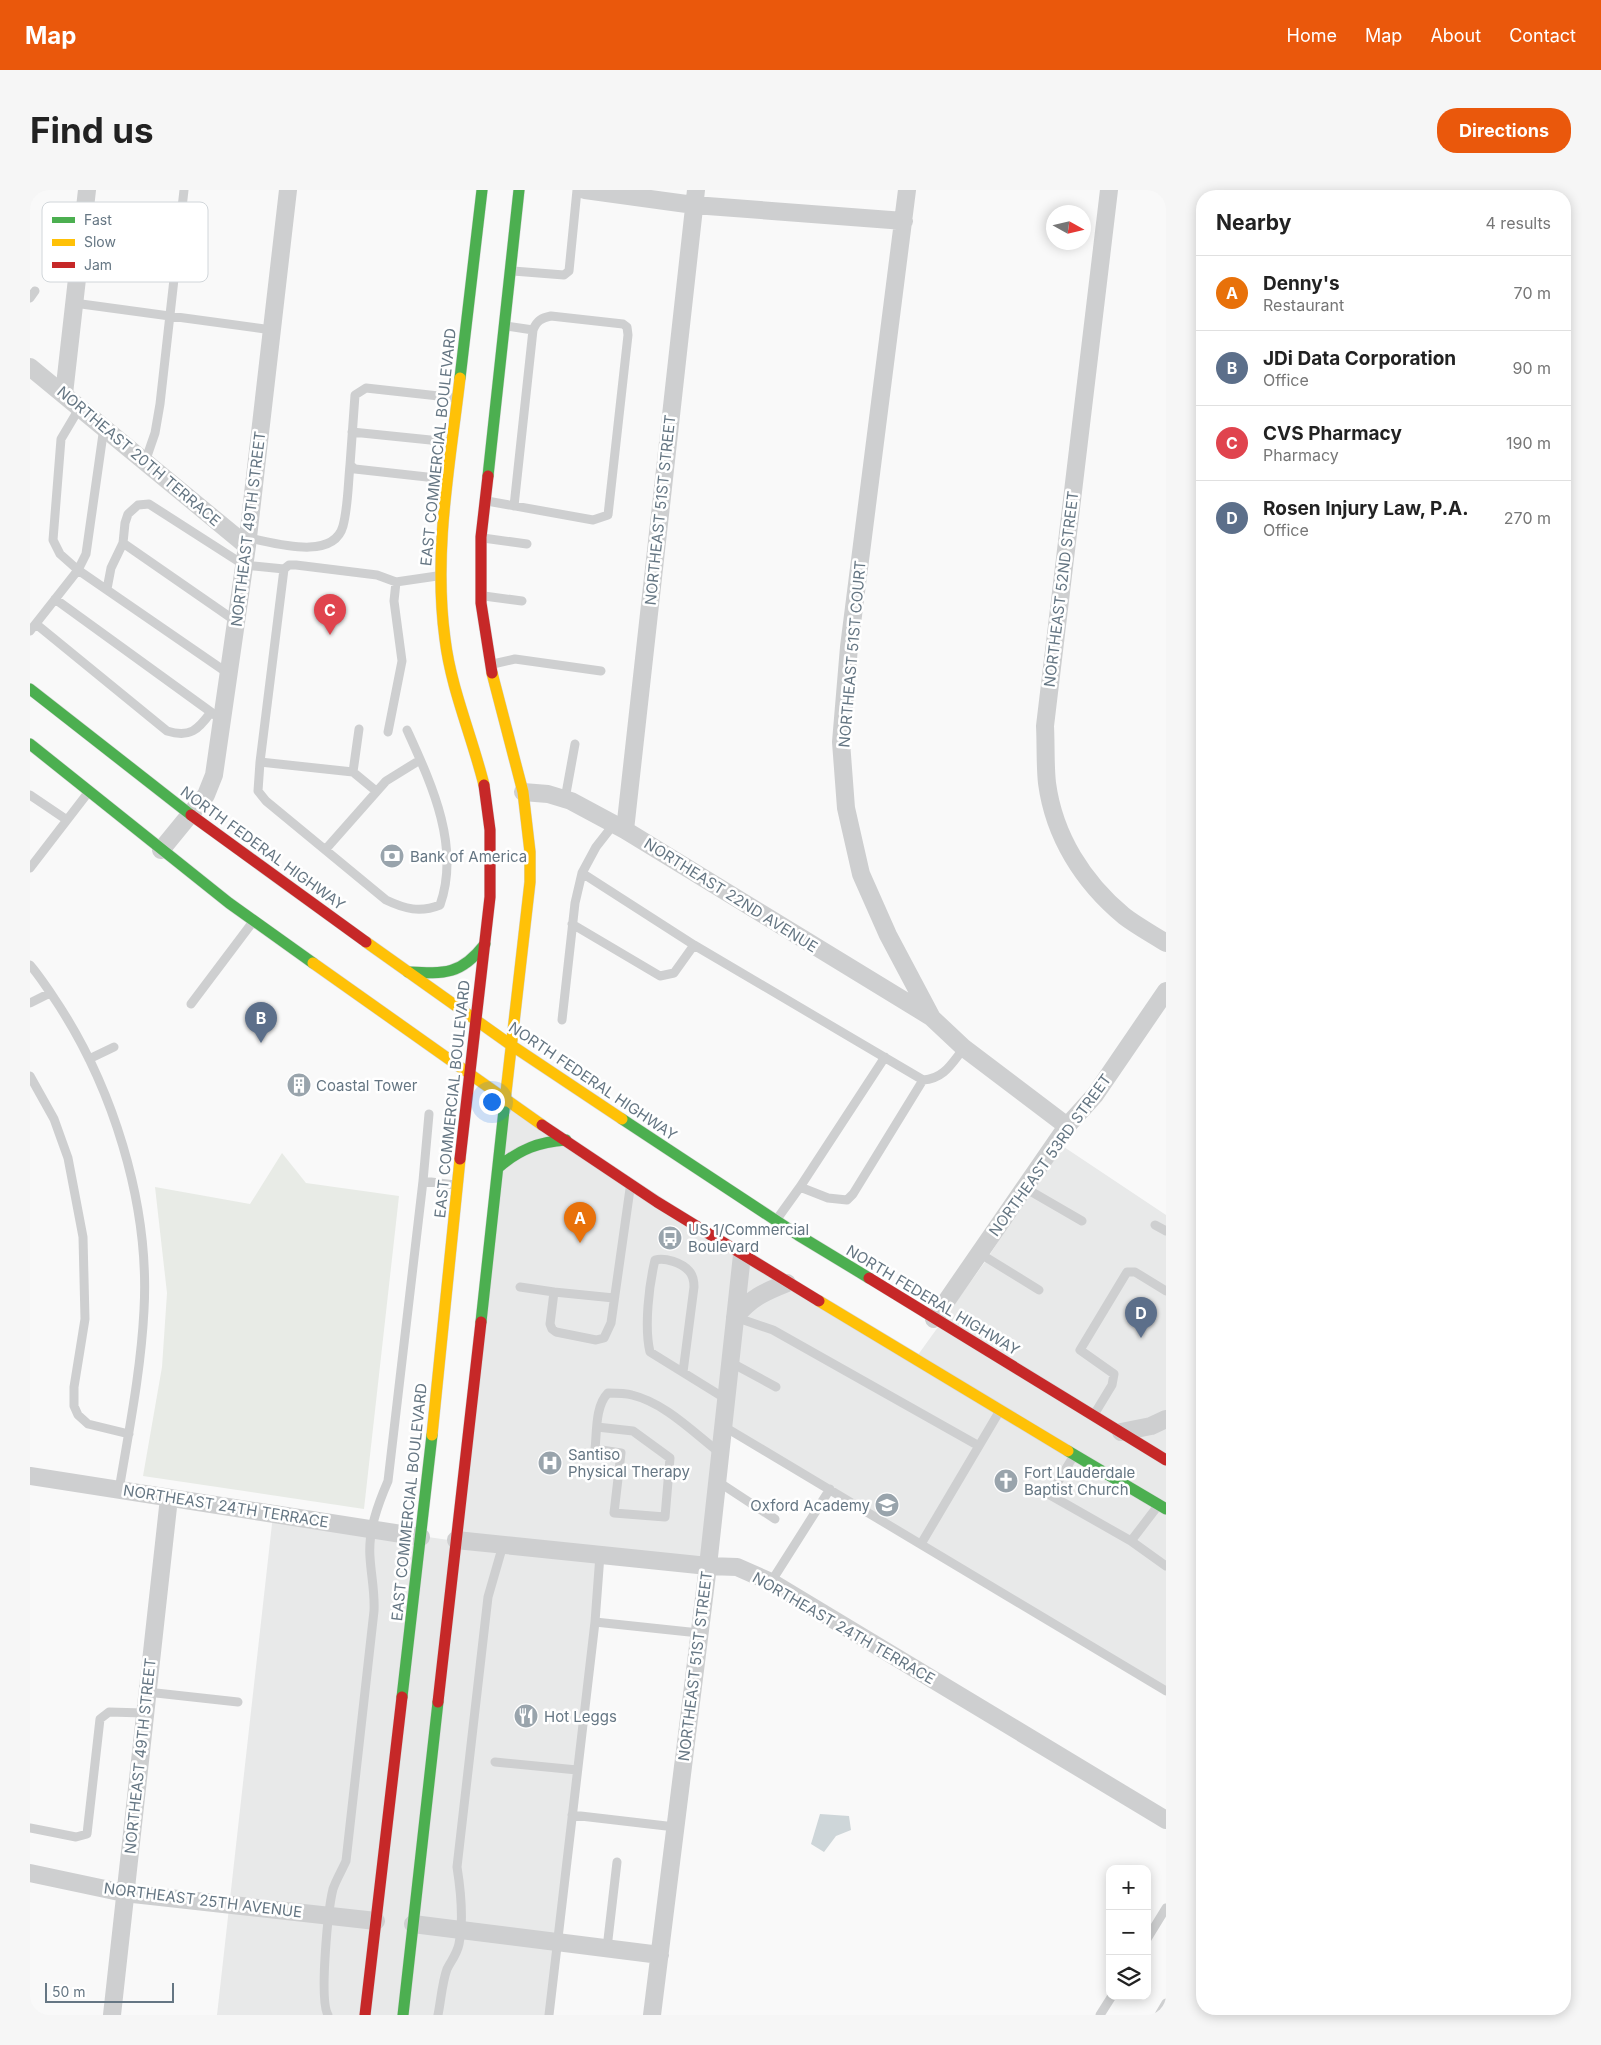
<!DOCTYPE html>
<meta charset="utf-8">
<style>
:root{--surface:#fff;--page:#f6f6f6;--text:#222;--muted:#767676;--line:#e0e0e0;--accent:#ea580c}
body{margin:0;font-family:Inter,sans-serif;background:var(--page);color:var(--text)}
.controls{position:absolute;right:15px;bottom:15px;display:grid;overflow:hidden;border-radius:10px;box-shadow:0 2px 12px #0003}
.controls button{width:45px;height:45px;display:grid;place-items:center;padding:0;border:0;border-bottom:1px solid var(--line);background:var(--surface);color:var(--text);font:25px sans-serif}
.compass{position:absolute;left:1016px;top:15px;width:45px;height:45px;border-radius:50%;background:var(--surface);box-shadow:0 2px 12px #0003;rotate:98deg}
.scale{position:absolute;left:15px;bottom:12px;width:129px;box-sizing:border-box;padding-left:5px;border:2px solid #657683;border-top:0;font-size:14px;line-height:18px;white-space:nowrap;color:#657683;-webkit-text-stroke:4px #fff;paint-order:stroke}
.you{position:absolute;left:461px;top:911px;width:18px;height:18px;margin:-12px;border:4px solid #fff;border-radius:50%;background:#1a73e8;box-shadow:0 0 0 8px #1a73e833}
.badge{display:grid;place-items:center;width:32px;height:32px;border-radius:50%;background:var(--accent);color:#fff;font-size:16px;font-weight:700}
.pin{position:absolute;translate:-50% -41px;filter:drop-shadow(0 1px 2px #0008)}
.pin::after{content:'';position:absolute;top:26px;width:18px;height:15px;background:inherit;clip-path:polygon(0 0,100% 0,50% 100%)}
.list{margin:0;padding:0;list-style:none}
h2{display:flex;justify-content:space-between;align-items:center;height:65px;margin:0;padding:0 20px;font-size:21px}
h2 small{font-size:16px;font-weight:400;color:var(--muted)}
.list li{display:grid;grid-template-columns:32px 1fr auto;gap:15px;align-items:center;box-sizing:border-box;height:75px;padding:0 20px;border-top:1px solid var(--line)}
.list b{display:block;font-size:19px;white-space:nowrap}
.list p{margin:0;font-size:16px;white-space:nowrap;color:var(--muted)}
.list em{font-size:16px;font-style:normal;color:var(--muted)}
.icon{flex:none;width:28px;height:28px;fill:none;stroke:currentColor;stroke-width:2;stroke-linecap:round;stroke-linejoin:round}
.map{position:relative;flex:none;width:1136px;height:1825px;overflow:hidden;border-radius:20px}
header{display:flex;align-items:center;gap:30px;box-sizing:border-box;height:70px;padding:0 25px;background:var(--accent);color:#fff}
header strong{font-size:24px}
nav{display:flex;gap:28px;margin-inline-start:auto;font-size:18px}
.intro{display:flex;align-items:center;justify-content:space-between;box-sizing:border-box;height:120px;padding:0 30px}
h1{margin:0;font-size:35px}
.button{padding:12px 22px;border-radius:20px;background:var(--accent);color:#fff;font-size:18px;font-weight:700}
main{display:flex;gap:30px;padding:0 30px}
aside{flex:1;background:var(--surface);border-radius:20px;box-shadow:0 2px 12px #0003}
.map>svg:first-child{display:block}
.built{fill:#e8e9e9}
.green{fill:#e8ebe6}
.water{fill:#ced6d9}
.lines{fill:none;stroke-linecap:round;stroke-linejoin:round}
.fast-casing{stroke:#d5d6d7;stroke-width:12}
.slow-casing{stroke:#d5d6d7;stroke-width:12}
.jam-casing{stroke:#d5d6d7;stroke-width:12}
.lane{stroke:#cecfd0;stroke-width:9}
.street{stroke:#cecfd0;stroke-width:18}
.fast{stroke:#4caf50;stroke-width:11}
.slow{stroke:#ffc107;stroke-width:11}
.jam{stroke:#c62828;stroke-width:11}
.labels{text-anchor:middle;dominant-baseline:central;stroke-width:5;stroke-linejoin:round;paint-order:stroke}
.street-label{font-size:15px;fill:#657683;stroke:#fff}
.poi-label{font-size:15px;fill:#657683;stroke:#fff;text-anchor:start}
.key{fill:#fff;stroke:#d1d6da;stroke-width:1}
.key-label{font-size:14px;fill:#657683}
</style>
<header>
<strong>Map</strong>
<nav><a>Home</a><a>Map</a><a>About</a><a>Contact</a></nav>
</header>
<div class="intro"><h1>Find us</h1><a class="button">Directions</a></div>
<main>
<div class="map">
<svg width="1136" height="1825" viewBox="0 0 1136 1825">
<rect width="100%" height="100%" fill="#f9f9f9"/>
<path class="built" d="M 476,908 L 885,1169 L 957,1069 L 1001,1000 L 1034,957 L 1136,1025 L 1136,1501 L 693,1236 L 676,1378 L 573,1368 L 519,1825 L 187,1825 L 243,1325 L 426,1351 Z"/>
<path class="green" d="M 252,963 L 276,993 L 369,1006 L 334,1319 L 113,1286 L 132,1177 L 137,1103 L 125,997 L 220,1014 Z"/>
<path class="water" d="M 790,1624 L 819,1626 L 821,1640 L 806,1646 L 794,1662 L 781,1654 Z"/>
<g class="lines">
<defs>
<path id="fast" d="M 430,188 L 452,0
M 458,286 L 489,0
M 0,499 L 161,625
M 0,554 L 199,713 L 283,773
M 378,782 C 415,784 431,785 455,754
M 592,929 L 768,1045 L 839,1088
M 469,977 C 490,959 509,952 536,950
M 451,1132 L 475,911
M 1038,1261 L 1136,1319
M 372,1507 L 402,1245
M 373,1825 L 408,1512"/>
<path id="slow" d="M 430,188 C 420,274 403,362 415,449 C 421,499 442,546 454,595
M 462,483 L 493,602 L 500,662 L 500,692 L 475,911
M 336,752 L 481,855 L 592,929
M 283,773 L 512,935
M 789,1111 L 1038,1261
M 402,1245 L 430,969"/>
<path id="jam" d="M 458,286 L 451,347 L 451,413 L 462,483
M 161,625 L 336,752
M 512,935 L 627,1012 L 789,1111
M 430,969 L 460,707 L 460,640 L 454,595
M 839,1088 L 1136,1270
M 408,1512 L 451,1132
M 335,1825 L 372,1507"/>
</defs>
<use href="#fast" class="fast-casing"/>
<use href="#slow" class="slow-casing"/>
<use href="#jam" class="jam-casing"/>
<path class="lane" d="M 483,81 L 534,85 L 539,81 L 547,0
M 0,108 L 5,101
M 44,113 L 242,140
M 476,136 L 503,140
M 50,217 L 31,249 L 23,350 L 30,364 L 48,380 L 199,484
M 322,242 L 420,252
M 115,272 L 125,243 L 130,214 L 154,0
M 415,289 L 325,279 L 320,275 L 325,205 L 336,198 L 427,208
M 457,311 L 563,330 L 578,325 L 598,145 L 597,137 L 593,134 L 521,126 C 512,128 507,130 503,140 L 484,316
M 218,348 C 242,352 303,372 313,336 C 318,317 318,295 320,275
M 453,348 L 497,354
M 93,353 L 207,432
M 254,379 L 259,375 L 266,375 L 347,385 L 366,392 L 407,386
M 77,399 L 81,378 L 93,353 L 95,333 L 98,324 L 108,315 L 119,314 L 214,375 L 254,379 L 230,572 L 323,582 L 329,539
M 454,406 L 492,411
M 25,409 L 185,525
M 6,434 L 137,541 C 160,548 168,540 181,522
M 0,441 L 48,380 L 56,364 L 74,237
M 463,474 L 485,469 L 571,481
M 358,542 L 372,471 L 364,411 L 366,392
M 230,572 L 228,601 L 236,611 L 356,710 C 375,719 390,723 410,715 C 431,656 401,593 377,540
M 323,582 L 346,601
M 0,605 L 37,630
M 535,609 L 545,554
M 295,660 L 356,591 L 390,570
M 0,678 L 57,604
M 542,734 L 630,786 L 644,783 L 664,755 L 552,683
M 664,755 L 893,890 C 914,889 922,873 934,858
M 0,775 C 8,784 15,795 22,805 C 82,893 120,1013 114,1120 C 111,1180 99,1240 89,1300
M 0,813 L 20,803
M 161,814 L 222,733
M 532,830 L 545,713 L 552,683 L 566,657 L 584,634
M 855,867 L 770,997 L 798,1008 L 817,1010 L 823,1004 L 893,890
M 59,869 L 84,857
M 0,886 L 24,929 L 38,968 L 53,1047 L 55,1129 L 44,1197 L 44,1216 L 48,1225 L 58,1234 L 99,1244
M 399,924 L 393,991 L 425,995
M 995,998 L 1052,1031
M 747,1029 L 770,997
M 1125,1035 L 1136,1041
M 949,1063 L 1009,1100
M 490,1097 L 524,1102 L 520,1134 L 522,1139 L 526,1142 L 566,1150 L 574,1148 L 581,1133 L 600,999
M 524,1102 L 584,1108
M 705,1127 L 743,1140 L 949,1256
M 700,1172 L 746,1197
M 653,1182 L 664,1097 C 664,1092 663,1085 659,1081 C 652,1073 635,1067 625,1070 C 619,1095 614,1137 620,1162 L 696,1209
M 1065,1223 L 1082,1195 L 1084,1184 L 1050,1160 L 1097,1082 L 1105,1082 L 1136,1101
M 693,1236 L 1136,1501
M 567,1237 L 603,1241 L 640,1268 L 635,1327 L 584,1323 L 591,1263 L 565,1259 C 567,1242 565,1216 578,1203 C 586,1203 595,1203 602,1205 C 635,1213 663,1242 690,1263
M 1043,1267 L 1020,1305 L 1101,1351 L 1136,1376
M 687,1291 L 745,1329
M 1101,1351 L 1127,1317
M 891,1354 L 969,1222
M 741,1392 L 800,1299
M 565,1432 L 669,1443
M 117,1502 L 208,1512
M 465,1572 L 547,1580
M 542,1625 L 645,1637
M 0,1638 L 46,1647 L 57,1644 L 70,1529 L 79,1522 L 114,1523
M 1117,1749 L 1136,1718
M 577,1758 L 587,1672
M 298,1825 C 289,1810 298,1719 303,1699 C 306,1690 312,1680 316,1671 L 344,1421 C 345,1402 341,1385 340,1367 C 338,1341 348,1314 358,1291 L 393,991
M 408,1825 C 411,1810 412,1793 417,1779 C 421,1771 427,1764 429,1754 C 434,1729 431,1702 427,1677 L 458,1407 L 473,1355
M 519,1825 L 565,1432 L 570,1365
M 1070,1825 L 1082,1806
M 1129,1825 L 1136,1813"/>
<path class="street" d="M 555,0 L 664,15 L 874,31
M 877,0 L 819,457 L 811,552 L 816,618 L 831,684 L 858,745 L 902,828 L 934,858 L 1037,936
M 1079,0 L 1015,536 C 1016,555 1015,575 1017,593 C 1024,646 1053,692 1094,726 C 1107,736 1122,744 1136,753
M 0,177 L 217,356
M 34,204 L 57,0
M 493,602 L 518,604 L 541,611 L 595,640 L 901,827
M 595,640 L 666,0
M 131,660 L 176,605 L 184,585 L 217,356 L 258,0
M 705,1127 C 721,1108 734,1102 757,1093
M 904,1129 L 1037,936 L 1065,905 L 1136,801
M 1091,1242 L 1121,1236 L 1136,1229
M 0,1286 L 391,1347
M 426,1350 L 678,1376 L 707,1377 L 741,1392 L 1136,1630
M 0,1683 L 94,1703 L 346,1731
M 383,1734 L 630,1765
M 82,1825 L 139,1308
M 622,1825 L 678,1376 L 712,1065"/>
<use href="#fast" class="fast"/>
<use href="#slow" class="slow"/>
<use href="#jam" class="jam"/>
</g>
<defs>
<symbol id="bank-disc" viewBox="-11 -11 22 22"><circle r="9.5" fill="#99a4ac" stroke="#fff"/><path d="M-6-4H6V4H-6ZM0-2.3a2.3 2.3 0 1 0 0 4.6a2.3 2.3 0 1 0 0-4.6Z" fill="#fff"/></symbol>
<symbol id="building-disc" viewBox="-11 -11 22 22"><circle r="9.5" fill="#99a4ac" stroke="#fff"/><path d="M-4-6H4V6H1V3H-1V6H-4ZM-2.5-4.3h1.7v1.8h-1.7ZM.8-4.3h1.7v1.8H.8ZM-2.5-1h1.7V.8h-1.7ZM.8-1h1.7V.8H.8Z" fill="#fff"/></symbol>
<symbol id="bus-disc" viewBox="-11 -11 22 22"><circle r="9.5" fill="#99a4ac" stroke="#fff"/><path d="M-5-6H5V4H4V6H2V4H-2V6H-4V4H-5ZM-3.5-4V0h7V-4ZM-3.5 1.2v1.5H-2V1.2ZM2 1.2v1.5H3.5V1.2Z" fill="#fff"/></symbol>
<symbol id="hospital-disc" viewBox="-11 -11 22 22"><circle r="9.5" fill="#99a4ac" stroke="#fff"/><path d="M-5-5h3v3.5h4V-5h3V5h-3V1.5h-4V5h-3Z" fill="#fff"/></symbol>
<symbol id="church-disc" viewBox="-11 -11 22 22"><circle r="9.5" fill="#99a4ac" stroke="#fff"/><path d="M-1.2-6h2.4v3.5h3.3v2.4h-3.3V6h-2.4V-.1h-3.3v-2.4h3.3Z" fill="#fff"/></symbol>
<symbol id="school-disc" viewBox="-11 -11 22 22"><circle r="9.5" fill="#99a4ac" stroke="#fff"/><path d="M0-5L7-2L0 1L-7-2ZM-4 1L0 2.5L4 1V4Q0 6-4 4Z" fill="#fff"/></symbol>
<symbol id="restaurant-disc" viewBox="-11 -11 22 22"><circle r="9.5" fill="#99a4ac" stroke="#fff"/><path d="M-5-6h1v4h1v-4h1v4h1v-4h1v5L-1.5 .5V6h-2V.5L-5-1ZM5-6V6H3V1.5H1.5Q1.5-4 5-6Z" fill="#fff"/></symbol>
</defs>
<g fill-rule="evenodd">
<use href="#bank-disc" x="348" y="652" width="28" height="28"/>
<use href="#building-disc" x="255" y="881" width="28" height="28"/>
<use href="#bus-disc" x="626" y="1034" width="28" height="28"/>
<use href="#hospital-disc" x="506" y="1259" width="28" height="28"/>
<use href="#church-disc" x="962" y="1277" width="28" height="28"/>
<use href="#school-disc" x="843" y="1301" width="28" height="28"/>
<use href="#restaurant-disc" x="482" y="1512" width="28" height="28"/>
</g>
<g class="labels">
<g class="street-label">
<text transform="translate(408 257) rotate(-84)">EAST COMMERCIAL BOULEVARD</text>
<text transform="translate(109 266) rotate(40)">NORTHEAST 20TH TERRACE</text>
<text transform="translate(630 320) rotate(-84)">NORTHEAST 51ST STREET</text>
<text transform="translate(218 339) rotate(-83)">NORTHEAST 49TH STREET</text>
<text transform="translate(1031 399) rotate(-83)">NORTHEAST 52ND STREET</text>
<text transform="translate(822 464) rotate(-85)">NORTHEAST 51ST COURT</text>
<text transform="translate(233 658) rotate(36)">NORTH FEDERAL HIGHWAY</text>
<text transform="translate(701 705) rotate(32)">NORTHEAST 22ND AVENUE</text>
<text transform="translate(563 891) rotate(34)">NORTH FEDERAL HIGHWAY</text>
<text transform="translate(422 909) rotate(-84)">EAST COMMERCIAL BOULEVARD</text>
<text transform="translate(1020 965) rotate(-54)">NORTHEAST 53RD STREET</text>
<text transform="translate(903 1110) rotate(31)">NORTH FEDERAL HIGHWAY</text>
<text transform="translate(379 1312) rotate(-84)">EAST COMMERCIAL BOULEVARD</text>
<text transform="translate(196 1316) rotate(9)">NORTHEAST 24TH TERRACE</text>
<text transform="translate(814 1438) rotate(30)">NORTHEAST 24TH TERRACE</text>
<text transform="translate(665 1476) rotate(-83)">NORTHEAST 51ST STREET</text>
<text transform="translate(110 1566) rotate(-84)">NORTHEAST 49TH STREET</text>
<text transform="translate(173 1710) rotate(7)">NORTHEAST 25TH AVENUE</text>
</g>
<g class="poi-label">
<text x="380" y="666">Bank of America</text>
<text x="286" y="895">Coastal Tower</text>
<text x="658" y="1039">US 1/Commercial<tspan x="658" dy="17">Boulevard</tspan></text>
<text x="538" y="1264">Santiso<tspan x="538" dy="17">Physical Therapy</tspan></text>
<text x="994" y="1282">Fort Lauderdale<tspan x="994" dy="17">Baptist Church</tspan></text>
<text x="840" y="1315" text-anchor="end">Oxford Academy</text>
<text x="514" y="1526">Hot Leggs</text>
</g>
</g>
<rect x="12" y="12" width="166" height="80" rx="8" class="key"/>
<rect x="22" y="27" width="23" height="6" fill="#4caf50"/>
<rect x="22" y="49" width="23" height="7" fill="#ffc107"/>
<rect x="22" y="72" width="23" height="6" fill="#c62828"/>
<g class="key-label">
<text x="54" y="35">Fast</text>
<text x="54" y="57">Slow</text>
<text x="54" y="80">Jam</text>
</g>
</svg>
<div class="controls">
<button>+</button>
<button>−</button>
<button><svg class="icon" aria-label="layers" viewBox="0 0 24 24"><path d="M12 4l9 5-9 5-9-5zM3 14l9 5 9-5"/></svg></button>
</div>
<svg class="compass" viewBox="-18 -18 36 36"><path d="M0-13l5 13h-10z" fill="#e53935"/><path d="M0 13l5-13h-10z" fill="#767676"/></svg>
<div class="scale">50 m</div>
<div class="you"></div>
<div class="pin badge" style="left:550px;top:1053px;background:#e8710a">A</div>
<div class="pin badge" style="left:231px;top:853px;background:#5c6f8a">B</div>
<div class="pin badge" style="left:300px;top:445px;background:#e0444e">C</div>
<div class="pin badge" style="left:1111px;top:1148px;background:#5c6f8a">D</div>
</div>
<aside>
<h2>Nearby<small>4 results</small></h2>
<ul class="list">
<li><span class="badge" style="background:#e8710a">A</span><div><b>Denny's</b><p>Restaurant</p></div><em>70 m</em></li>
<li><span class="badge" style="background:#5c6f8a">B</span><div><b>JDi Data Corporation</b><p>Office</p></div><em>90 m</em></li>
<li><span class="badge" style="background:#e0444e">C</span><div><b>CVS Pharmacy</b><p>Pharmacy</p></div><em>190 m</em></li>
<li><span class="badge" style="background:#5c6f8a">D</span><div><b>Rosen Injury Law, P.A.</b><p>Office</p></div><em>270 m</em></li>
</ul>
</aside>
</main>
